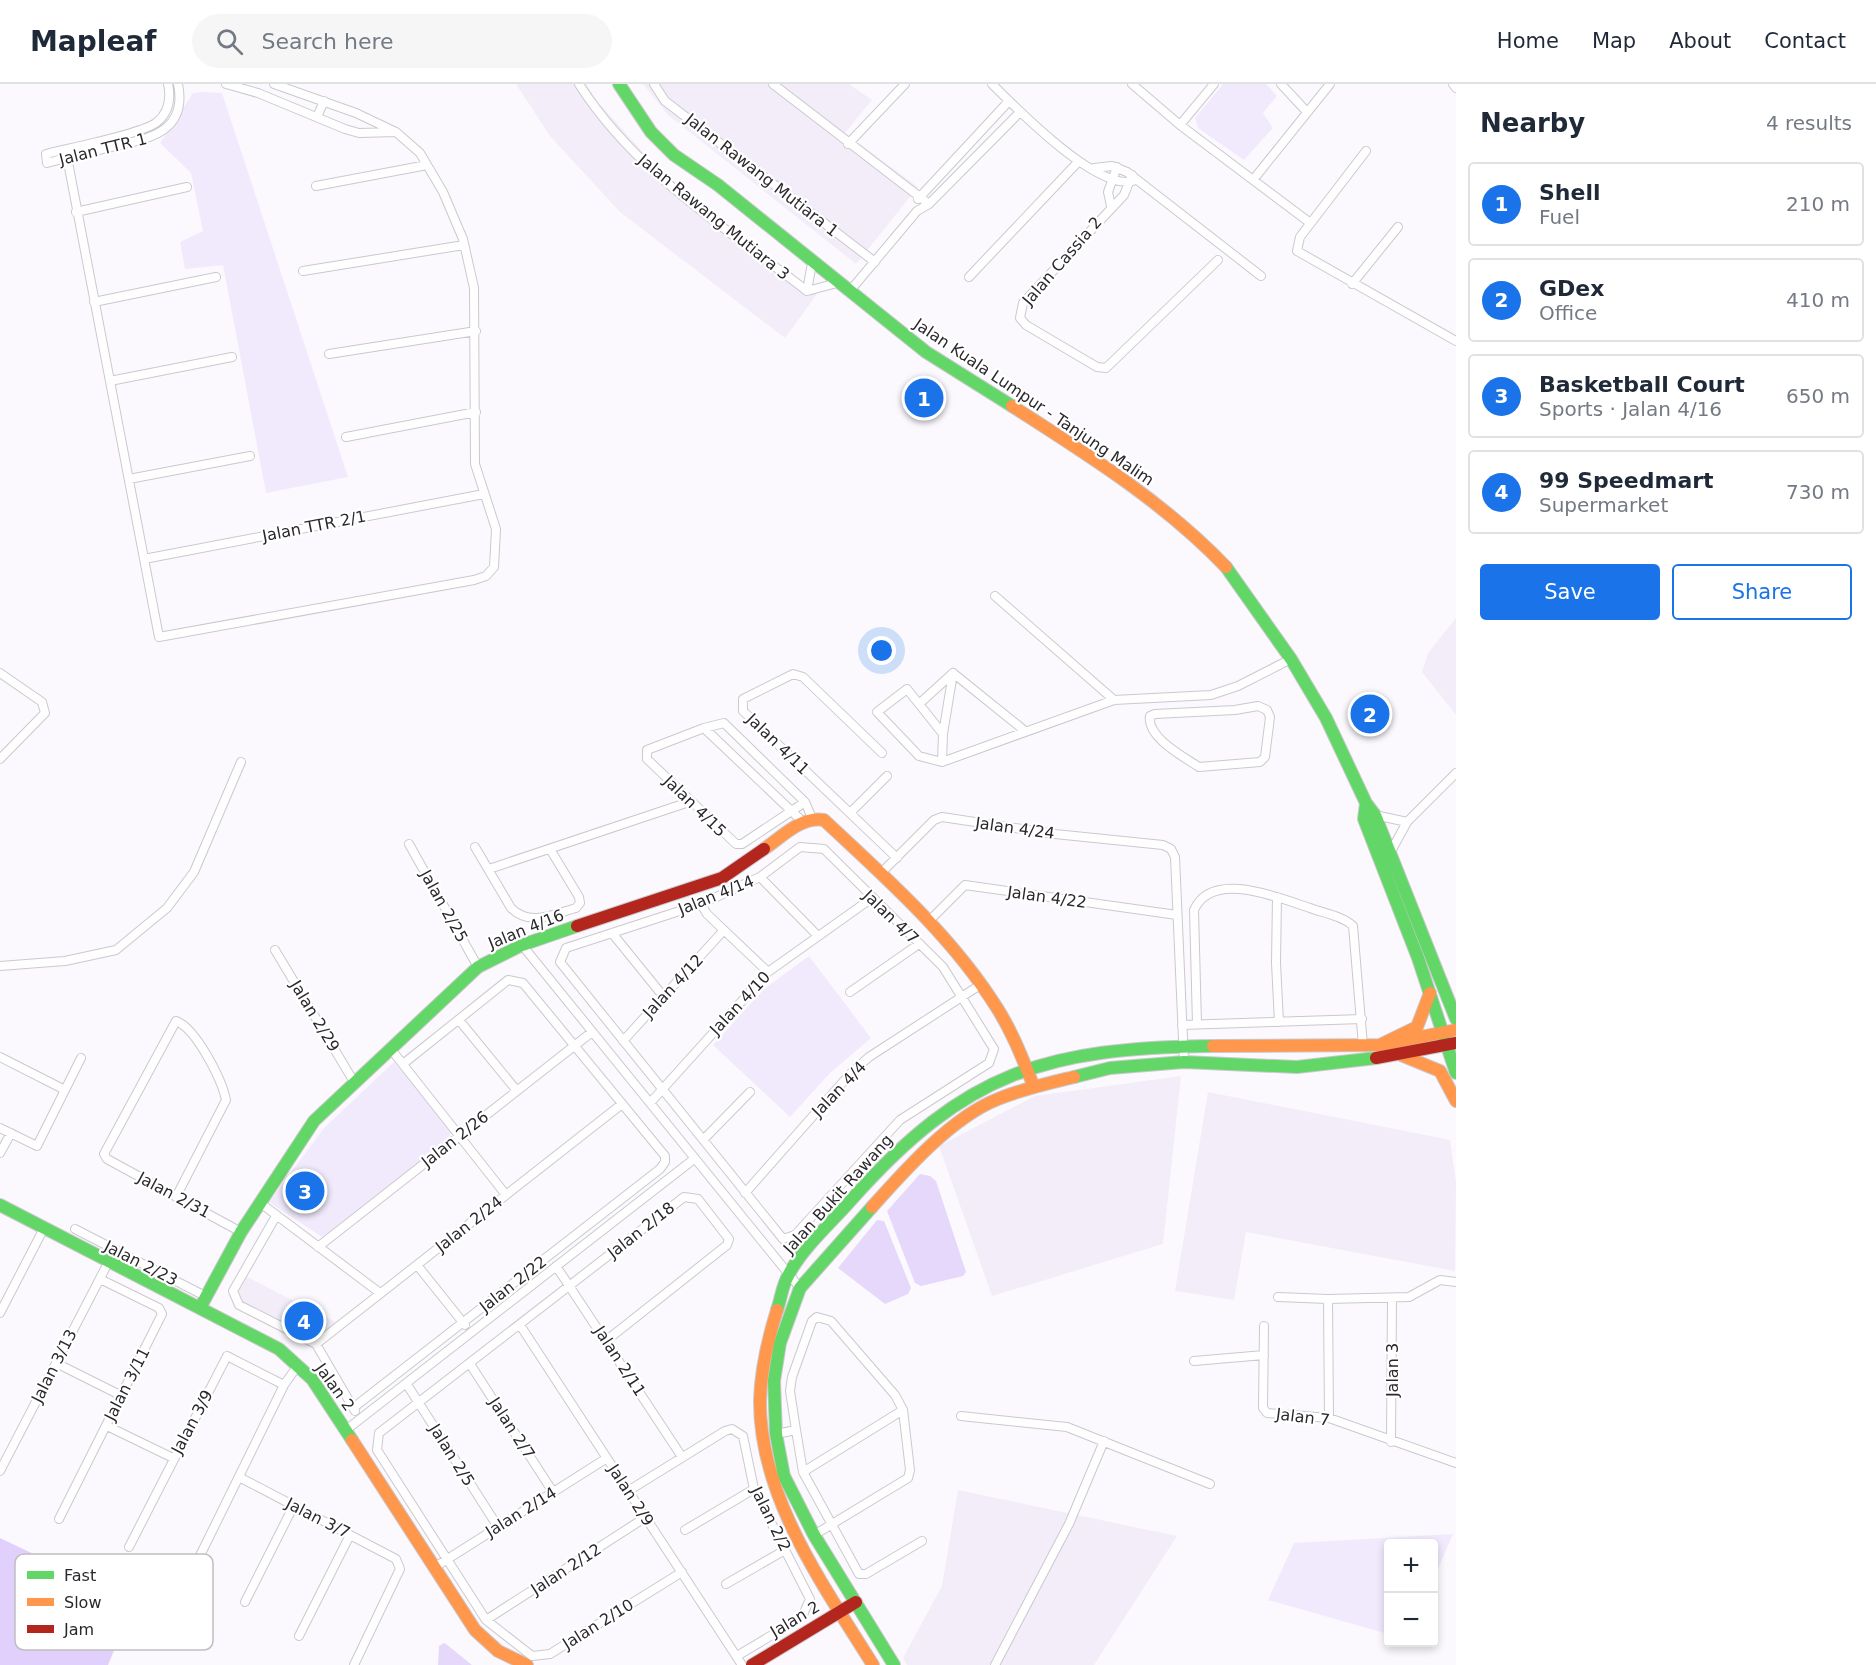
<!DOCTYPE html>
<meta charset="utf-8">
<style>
:root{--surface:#fff;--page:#f6f6f7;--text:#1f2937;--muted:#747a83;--line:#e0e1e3;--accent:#1a73e8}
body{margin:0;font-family:"DejaVu Sans",sans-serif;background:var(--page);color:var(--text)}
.controls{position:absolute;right:18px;bottom:18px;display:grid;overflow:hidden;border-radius:6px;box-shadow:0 3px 9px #0003}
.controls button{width:54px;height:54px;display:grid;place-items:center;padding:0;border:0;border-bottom:2px solid var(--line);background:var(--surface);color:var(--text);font:30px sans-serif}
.you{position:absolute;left:882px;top:567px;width:21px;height:21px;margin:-15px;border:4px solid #fff;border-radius:50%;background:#1a73e8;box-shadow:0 0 0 9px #1a73e833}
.badge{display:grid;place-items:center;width:39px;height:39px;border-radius:50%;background:var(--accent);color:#fff;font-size:20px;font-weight:700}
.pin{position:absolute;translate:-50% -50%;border:3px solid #fff;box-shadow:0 2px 6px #0006}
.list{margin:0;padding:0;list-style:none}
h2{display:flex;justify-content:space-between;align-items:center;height:78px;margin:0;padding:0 24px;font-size:26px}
h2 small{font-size:20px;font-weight:400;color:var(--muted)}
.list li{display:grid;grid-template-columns:39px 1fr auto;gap:18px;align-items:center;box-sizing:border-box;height:84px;margin:0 12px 12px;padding:0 12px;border:2px solid var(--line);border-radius:6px}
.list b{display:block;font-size:22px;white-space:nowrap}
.list p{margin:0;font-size:20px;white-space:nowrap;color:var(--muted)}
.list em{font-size:20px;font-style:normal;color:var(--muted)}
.actions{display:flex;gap:12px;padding:18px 24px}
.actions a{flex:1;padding:14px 0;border:2px solid var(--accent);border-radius:6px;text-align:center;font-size:21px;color:var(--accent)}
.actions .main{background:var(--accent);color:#fff}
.icon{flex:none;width:33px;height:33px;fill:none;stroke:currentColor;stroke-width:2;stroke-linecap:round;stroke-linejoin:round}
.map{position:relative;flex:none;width:1456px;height:1581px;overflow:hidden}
header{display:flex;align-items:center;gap:36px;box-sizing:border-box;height:84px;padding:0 30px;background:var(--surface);border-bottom:2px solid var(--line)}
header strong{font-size:28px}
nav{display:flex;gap:33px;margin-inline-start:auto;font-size:21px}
.search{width:420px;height:54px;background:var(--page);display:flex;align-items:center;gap:15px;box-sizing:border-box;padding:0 21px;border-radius:33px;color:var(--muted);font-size:22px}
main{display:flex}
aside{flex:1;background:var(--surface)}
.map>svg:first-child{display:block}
.built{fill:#f2edf9}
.green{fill:#f1eafd}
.forest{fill:#e2d0fc}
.water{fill:#e5d8fa}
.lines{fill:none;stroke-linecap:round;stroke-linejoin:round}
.street-casing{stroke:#cbc9cd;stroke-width:10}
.fast-casing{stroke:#cbc9cd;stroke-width:14}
.slow-casing{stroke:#cbc9cd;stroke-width:14}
.jam-casing{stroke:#cbc9cd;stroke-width:14}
.street{stroke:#fefeff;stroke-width:8}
.fast{stroke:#63d668;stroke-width:12}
.slow{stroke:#ff974d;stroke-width:12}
.jam{stroke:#b3261e;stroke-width:12}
.labels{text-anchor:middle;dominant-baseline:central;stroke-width:4.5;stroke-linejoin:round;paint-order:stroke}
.street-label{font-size:16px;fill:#2a282c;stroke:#fff}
.key{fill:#fff;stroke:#bfbec0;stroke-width:1.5}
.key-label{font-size:16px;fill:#2a282c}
</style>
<header>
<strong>Mapleaf</strong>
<div class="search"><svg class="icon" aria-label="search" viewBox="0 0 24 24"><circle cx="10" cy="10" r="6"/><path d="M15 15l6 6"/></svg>Search here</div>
<nav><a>Home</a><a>Map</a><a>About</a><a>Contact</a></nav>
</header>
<main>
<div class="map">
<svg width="1456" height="1581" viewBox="0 0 1456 1581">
<rect width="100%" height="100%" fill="#fbf9fe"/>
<path class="built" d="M 516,0 L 586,0 L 598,18 L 659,86 L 817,210 L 785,254 L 620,128 L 550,52 Z
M 643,0 L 849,0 L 872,16 L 845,49 L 918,103 L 856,180 L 668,31 Z
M 1456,534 L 1456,631 L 1422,588 L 1428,569 Z
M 1181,992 L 1163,1160 L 992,1212 L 939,1062 L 1035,1012 Z
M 1208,1008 L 1450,1056 L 1456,1098 L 1455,1187 L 1246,1148 L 1234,1216 L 1175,1207 Z
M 245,1192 L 337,1239 L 316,1256 L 241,1219 L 236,1208 Z
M 958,1406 L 1177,1452 L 1094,1581 L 907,1581 L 903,1574 L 942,1502 Z"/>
<path class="green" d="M 1223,0 L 1266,0 L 1277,12 L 1263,29 L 1273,44 L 1244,76 L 1198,44 L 1195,34 Z
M 205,8 L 222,9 L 348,393 L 266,409 L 223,181 L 185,185 L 180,158 L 203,147 L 191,89 L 160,59 L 193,9 Z
M 809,872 L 871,954 L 830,989 L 790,1033 L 713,961 L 764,905 Z
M 394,978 L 452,1045 L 448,1057 L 322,1153 L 269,1118 L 324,1044 Z
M 1453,1450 L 1434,1494 L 1434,1460 L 1388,1460 L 1388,1550 L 1268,1516 L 1294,1459 Z"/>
<path class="forest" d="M 0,1454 L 134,1518 L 108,1581 L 0,1581 Z"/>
<path class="water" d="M 920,1090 L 930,1092 L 936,1097 L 966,1188 L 963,1192 L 921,1202 L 915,1199 L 887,1127 Z
M 877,1136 L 884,1137 L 911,1204 L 908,1210 L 885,1220 L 838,1184 Z
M 444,1559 L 446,1560 L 472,1581 L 438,1581 L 439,1562 Z"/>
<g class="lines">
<defs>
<path id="street" d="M 168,0 C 171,14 169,28 157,38 C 142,50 69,64 46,70 L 47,79 C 68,73 89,68 111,63 C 147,55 188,49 178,0
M 226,0 L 258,9 L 345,45 L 359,49 L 396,48 L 356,29 L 274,0
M 579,0 C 635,88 726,144 807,207
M 654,0 L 665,17 L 875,178
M 773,0 L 929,120
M 992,0 C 1017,25 1097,107 1133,97
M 1132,0 L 1180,41 L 1309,138
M 1281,0 L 1307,28
M 1453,0 L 1456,4
M 317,33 L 324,17
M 1180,41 L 1214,0
M 848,60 L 905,0
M 1366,67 L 1300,153 L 1297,167 L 1456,257
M 67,73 L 159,553 L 474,496 L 486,492 L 494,483 L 496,445 L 475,380 L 474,204 L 463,155 L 443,108 L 420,69 L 396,48
M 1094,84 L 1112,82 L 1127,88 L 1261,192
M 1132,91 L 1124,111 L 1023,219 L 1020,234 L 1026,241 L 1097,283 L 1106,284 L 1218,176
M 1253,96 L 1330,0
M 316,102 L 427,81
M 918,115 L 1009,17
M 1111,122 L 1108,108 L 1117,83
M 76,128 L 187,103
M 303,187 L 464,161
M 969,193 L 1078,78
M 1352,200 L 1398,143
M 807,207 L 837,199
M 807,207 L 812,179
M 849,208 L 917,127 L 929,120 L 1020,28
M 94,218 L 216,193
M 329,270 L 476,247
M 110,297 L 232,273
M 346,353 L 476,328
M 129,395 L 250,372
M 144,475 L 484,410
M 995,512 L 1114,616
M 0,589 L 42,618 L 45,629 L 0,675
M 919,620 L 953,589 L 1025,647
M 1258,622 L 1267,626 L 1270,633 L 1265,673 L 1260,678 L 1199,683 C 1184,673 1146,653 1150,632 L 1155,630 L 1235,626 Z
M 704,644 L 803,738
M 943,650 L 953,589
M 882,669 L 803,593 L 793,590 L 743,615 L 743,627 L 897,774
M 942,678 L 943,650 L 907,605 L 877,628 L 919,672 L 942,678 L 1114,616 L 1211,611 L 1238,602 L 1291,575
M 805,718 L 742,760 L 736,760 L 647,675 L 647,666 L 704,644 L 724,639 L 805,718 L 812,734
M 850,729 L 887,692
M 1375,731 L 1407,738
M 409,760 L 478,883
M 475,763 L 511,824 C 530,843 554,830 576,824 L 580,819 L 579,813 L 550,765
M 800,763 L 824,765 L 943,883 L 994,965 L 989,979 L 900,1036 L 795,1151 L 783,1155 L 560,878 L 566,864 L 701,820 L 760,793 Z
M 1390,769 L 1407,738 L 1456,689
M 489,785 L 689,718
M 881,789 L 934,736 L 942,733 L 1055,750 L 1163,761 L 1171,765 L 1175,773 L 1184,978
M 760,793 L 818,852
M 1277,813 L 1276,879 L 1279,938
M 701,820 L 707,830 L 768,888
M 930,836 L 965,801 L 1177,831
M 612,849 L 663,912
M 522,861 L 800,1204
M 275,866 L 354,998
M 0,882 L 65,877 L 116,866 L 167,824 L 194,788 L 241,678
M 850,908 L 919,860
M 459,936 L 517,1007
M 1197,940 L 1194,826 C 1212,785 1279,814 1310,824 C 1323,829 1343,832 1353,842 L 1363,962
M 1182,941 L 1362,935
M 623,957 L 724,846
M 390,964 L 506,1111
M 0,973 L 65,1006 L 37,1062 L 0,1044
M 65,1006 L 81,974
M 650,1019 L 768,888 L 872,814
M 703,1056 L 750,1008
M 0,1069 L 11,1049
M 745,1109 L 850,990 L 869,973 L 980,901
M 176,1113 L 226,1016 C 222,996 196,944 176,937 L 104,1070 L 107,1075 L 241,1148
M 259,1118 L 380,1209
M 276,1132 L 233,1207 L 239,1221 L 316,1260 L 355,1327
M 75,1145 L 207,1213
M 318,1163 L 592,948
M 417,1181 L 465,1241
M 556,1182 L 682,1373
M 1278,1213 L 1328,1215 L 1409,1213 L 1440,1196 L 1456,1198
M 1328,1215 L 1329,1334
M 0,1229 L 44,1144
M 520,1241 L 742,1581
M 1264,1242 L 1263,1324 L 1267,1329 L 1329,1334 L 1456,1379
M 607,1256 L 727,1161 L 729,1155 L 698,1115 L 684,1113 L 379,1349 L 377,1366 L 486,1536 L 532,1572 L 550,1570 L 682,1488
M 316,1260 L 622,1020
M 1194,1277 L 1264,1271
M 56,1279 L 122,1312
M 470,1280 L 553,1408
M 406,1299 L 498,1443
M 353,1324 L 660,1085 L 665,1078 L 665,1072 L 523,899 L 508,896 L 403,980
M 961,1332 L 1067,1343 L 1210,1400
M 107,1342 L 173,1374
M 346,1346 L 694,1075
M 796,1346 L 803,1388 L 859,1490 L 866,1490 L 922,1457
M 776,1350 L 796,1346 L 790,1307 L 792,1293 L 812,1237 L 817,1233 L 831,1237 L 895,1311 L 903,1326 L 910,1386 L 908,1394 L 814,1451
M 1391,1358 L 1392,1214
M 0,1387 L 109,1177
M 803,1388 L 903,1326
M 239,1393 L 396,1475 L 400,1485 L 354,1581
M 628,1407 L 725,1347 L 732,1345 L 743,1352 L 754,1405 L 810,1515 L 802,1533 L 737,1572
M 59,1435 L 162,1230 L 159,1224 L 100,1195
M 685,1446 L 754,1405
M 129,1463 L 227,1272 L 284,1301
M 435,1483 L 607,1374
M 187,1498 L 284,1301 L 298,1281
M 726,1500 L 785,1466
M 245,1518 L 294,1421
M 486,1536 L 646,1433
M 299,1552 L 350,1451
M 995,1581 L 1069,1440 L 1104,1357"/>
<path id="fast" d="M 619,0 L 651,48 L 674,71 L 718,101 L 926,268 L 1012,322
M 1226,483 L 1291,575 L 1326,634 L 1366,719 L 1375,731 L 1456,935
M 1366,719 L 1364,735 L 1418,874 L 1456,989
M 1074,993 L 1110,984 L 1184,978 L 1297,983 L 1376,974
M 0,1121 L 279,1265 L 312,1295 L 352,1356
M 872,1123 L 800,1204 L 780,1259 L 774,1297 L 776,1350 L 784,1392 L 814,1451 L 894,1581
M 200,1224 L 241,1148 L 314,1037 L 478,883 L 522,861 L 577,842
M 777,1226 C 781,1215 782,1202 788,1192 C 801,1165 832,1138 852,1115 C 966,987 1046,964 1213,962"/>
<path id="slow" d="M 1012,322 C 1087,370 1164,418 1226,483
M 764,765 C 782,753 801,732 824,736 C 886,794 952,852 997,924 C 1013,949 1023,976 1034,1003
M 1380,961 L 1417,943 L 1430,909
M 1213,962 L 1380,961 L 1456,946
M 1401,971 L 1440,987 L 1456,1017
M 872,1123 C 905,1086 952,1033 998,1015 C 1022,1005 1049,999 1074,993
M 777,1226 C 768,1255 761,1285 760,1316 C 759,1413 824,1502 873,1581
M 352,1356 L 475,1546 L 498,1567 L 527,1581"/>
<path id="jam" d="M 577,842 L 722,794 L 764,765
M 1376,974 L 1456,959
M 752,1581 L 856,1518"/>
</defs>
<use href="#street" class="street-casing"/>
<use href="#fast" class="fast-casing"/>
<use href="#slow" class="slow-casing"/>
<use href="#jam" class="jam-casing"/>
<use href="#street" class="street"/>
<use href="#fast" class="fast"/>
<use href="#slow" class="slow"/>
<use href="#jam" class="jam"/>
</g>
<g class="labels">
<g class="street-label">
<text transform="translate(103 65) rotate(-14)">Jalan TTR 1</text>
<text transform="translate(762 91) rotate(38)">Jalan Rawang Mutiara 1</text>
<text transform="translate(714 133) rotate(39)">Jalan Rawang Mutiara 3</text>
<text transform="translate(1062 177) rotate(-49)">Jalan Cassia 2</text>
<text transform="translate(1034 318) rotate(34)">Jalan Kuala Lumpur - Tanjung Malim</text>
<text transform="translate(314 442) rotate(-11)">Jalan TTR 2/1</text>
<text transform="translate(778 660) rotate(44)">Jalan 4/11</text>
<text transform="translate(695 722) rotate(44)">Jalan 4/15</text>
<text transform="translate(1015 744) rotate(8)">Jalan 4/24</text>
<text transform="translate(716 811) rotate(-22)">Jalan 4/14</text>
<text transform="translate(1047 813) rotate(8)">Jalan 4/22</text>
<text transform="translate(444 822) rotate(61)">Jalan 2/25</text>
<text transform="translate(891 833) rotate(44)">Jalan 4/7</text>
<text transform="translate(526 845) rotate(-22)">Jalan 4/16</text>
<text transform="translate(673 902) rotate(-47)">Jalan 4/12</text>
<text transform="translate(740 919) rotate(-47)">Jalan 4/10</text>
<text transform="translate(315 932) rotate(59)">Jalan 2/29</text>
<text transform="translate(839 1005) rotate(-46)">Jalan 4/4</text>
<text transform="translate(455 1055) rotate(-38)">Jalan 2/26</text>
<text transform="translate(838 1110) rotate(-48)">Jalan Bukit Rawang</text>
<text transform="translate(174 1111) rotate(28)">Jalan 2/31</text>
<text transform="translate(469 1140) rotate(-38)">Jalan 2/24</text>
<text transform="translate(641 1146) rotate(-38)">Jalan 2/18</text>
<text transform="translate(141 1179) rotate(27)">Jalan 2/23</text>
<text transform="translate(513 1200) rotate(-38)">Jalan 2/22</text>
<text transform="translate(620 1277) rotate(57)">Jalan 2/11</text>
<text transform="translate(54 1282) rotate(-63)">Jalan 3/13</text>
<text transform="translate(1392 1286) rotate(-90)">Jalan 3</text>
<text transform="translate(127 1300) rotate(-63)">Jalan 3/11</text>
<text transform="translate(335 1303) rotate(54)">Jalan 2</text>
<text transform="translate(1303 1333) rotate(7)">Jalan 7</text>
<text transform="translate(192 1338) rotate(-62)">Jalan 3/9</text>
<text transform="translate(512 1344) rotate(57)">Jalan 2/7</text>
<text transform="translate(452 1371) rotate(58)">Jalan 2/5</text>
<text transform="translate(631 1411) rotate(57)">Jalan 2/9</text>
<text transform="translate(521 1428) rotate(-32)">Jalan 2/14</text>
<text transform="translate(318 1434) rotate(27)">Jalan 3/7</text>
<text transform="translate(771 1435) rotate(64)">Jalan 2/2</text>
<text transform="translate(566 1485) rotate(-33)">Jalan 2/12</text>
<text transform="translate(795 1535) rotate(-31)">Jalan 2</text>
<text transform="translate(598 1540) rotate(-32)">Jalan 2/10</text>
</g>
</g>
<rect x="15" y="1470" width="198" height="96" rx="9" class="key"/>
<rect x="27" y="1487" width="27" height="8" fill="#63d668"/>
<rect x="27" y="1514" width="27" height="8" fill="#ff974d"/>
<rect x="27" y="1541" width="27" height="8" fill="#b3261e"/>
<g class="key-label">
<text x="64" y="1497">Fast</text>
<text x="64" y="1524">Slow</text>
<text x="64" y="1551">Jam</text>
</g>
</svg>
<div class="controls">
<button>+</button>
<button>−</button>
</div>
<div class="you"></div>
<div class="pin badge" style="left:924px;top:314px">1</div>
<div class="pin badge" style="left:1370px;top:630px">2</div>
<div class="pin badge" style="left:305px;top:1107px">3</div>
<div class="pin badge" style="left:304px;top:1237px">4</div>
</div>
<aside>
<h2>Nearby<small>4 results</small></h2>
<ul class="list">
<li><span class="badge">1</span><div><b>Shell</b><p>Fuel</p></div><em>210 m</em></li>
<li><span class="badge">2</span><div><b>GDex</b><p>Office</p></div><em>410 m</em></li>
<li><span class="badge">3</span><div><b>Basketball Court</b><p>Sports · Jalan 4/16</p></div><em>650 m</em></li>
<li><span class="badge">4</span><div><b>99 Speedmart</b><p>Supermarket</p></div><em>730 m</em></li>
</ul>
<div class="actions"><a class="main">Save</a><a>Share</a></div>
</aside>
</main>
